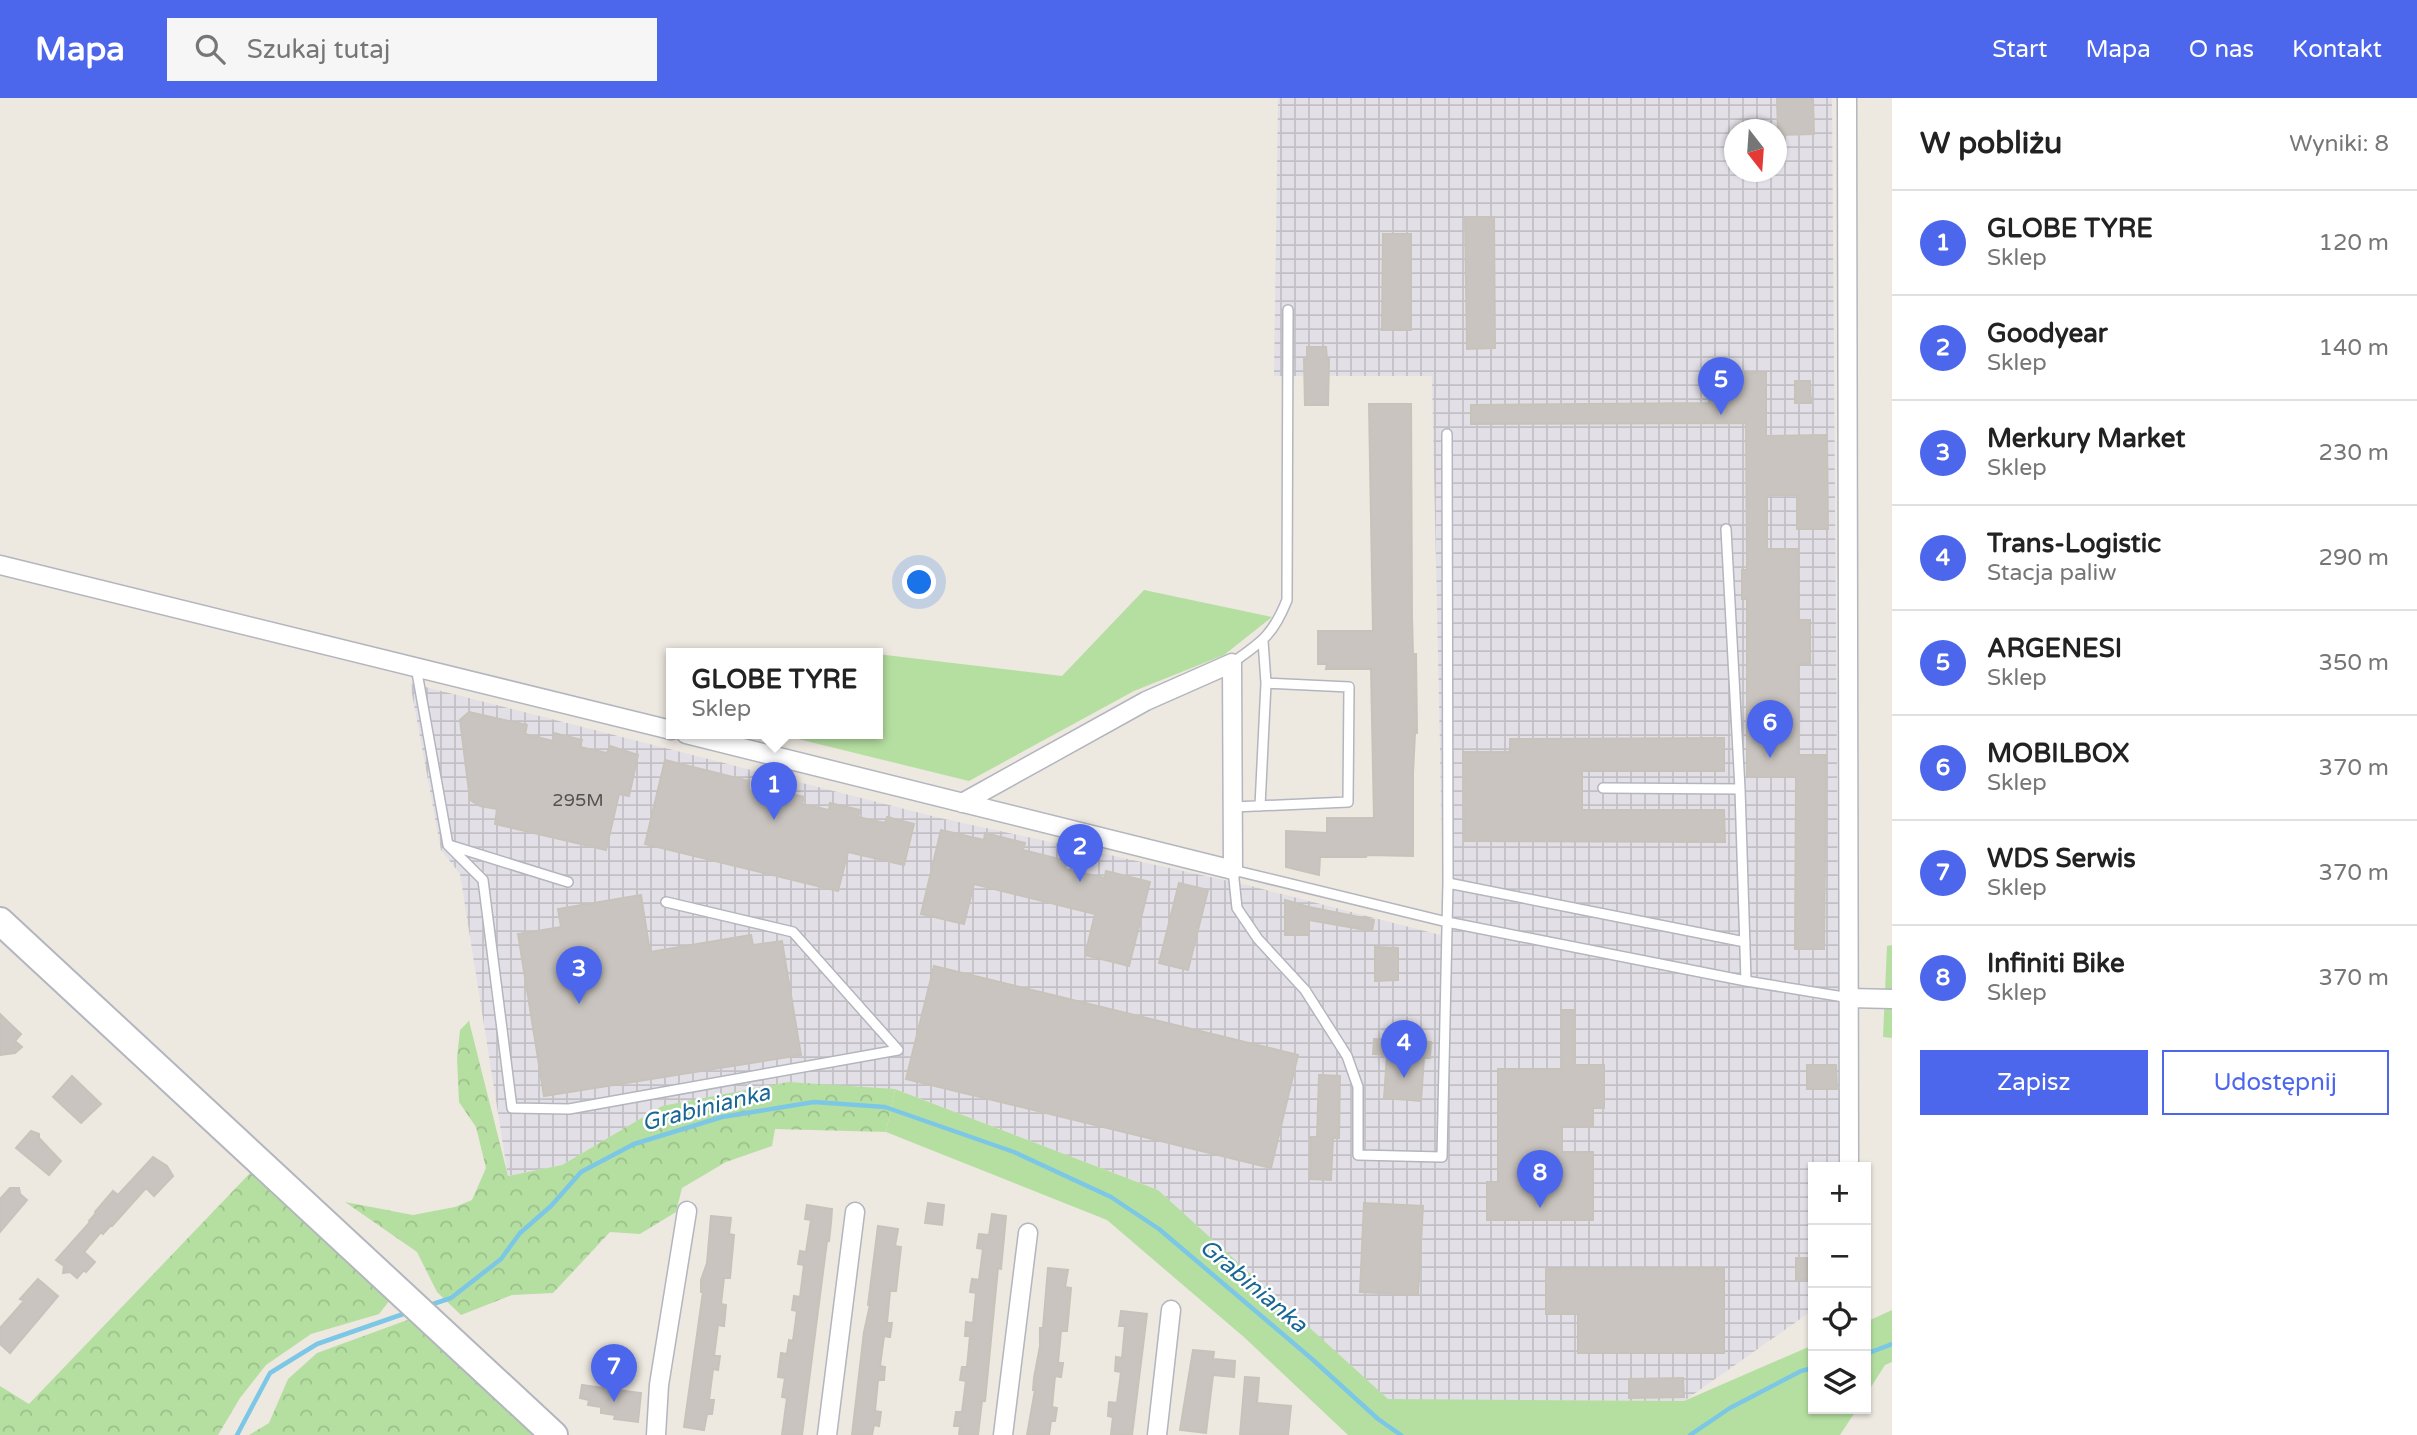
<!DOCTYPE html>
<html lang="pl">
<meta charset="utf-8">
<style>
:root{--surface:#fff;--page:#f6f6f6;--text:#222;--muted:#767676;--line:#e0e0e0;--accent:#4d67ec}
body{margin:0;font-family:"Varela Round",sans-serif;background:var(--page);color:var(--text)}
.controls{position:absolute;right:21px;bottom:21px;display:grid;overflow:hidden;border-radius:0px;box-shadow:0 2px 5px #0004}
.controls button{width:63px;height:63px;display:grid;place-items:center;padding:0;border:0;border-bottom:2px solid var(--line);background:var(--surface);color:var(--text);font:35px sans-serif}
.compass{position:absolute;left:1724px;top:21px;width:63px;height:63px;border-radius:50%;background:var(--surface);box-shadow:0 2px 5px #0004;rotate:163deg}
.you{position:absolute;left:920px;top:485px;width:24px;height:24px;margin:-18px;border:5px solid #fff;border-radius:50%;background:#1a73e8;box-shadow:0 0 0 10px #1a73e833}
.badge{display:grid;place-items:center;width:46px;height:46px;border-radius:50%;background:var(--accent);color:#fff;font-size:23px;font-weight:700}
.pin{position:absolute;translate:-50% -58px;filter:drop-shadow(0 2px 4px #0008)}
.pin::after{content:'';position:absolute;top:37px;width:24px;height:21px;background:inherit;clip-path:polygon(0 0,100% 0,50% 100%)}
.popup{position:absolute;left:666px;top:550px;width:217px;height:91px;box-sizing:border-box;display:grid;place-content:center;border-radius:0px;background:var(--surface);filter:drop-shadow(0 2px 5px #0005);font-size:23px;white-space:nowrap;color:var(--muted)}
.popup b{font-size:26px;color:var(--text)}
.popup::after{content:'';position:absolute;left:50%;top:100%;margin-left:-14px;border:14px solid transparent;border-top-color:var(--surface)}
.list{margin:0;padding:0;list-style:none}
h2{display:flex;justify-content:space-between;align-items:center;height:91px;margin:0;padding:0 28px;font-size:30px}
h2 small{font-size:23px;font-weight:400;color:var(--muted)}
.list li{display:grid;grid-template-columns:46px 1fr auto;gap:21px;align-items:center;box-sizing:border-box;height:105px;padding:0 28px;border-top:2px solid var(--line)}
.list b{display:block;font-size:26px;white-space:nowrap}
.list p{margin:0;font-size:23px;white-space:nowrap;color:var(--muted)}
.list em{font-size:23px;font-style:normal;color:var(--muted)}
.actions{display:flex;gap:14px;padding:21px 28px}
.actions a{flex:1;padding:16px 0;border:2px solid var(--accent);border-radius:0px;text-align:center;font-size:24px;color:var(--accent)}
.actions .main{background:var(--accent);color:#fff}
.icon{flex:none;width:38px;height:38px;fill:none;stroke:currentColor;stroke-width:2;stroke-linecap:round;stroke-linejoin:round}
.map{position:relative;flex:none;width:1892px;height:1337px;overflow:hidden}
header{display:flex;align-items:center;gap:42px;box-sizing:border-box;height:98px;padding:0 35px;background:var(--accent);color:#fff}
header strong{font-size:33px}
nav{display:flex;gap:38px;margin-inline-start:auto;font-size:24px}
.search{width:490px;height:63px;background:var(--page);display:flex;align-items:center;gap:18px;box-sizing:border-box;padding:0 24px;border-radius:0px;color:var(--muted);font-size:26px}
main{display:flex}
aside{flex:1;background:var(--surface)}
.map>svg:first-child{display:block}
.industrial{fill:url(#industrial-grid);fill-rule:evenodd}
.grass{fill:#b5dfa1}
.forest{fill:url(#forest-crowns)}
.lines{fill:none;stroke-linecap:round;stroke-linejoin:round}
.stream{stroke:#7cc7e6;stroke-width:4.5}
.building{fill:#c9c4bf;stroke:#c8c3ba;stroke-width:2}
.lane-casing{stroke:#b3b6be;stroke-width:12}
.street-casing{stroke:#b3b6be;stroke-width:21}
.secondary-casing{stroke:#b3b6be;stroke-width:30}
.lane{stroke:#fff;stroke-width:9}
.street{stroke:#fff;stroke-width:18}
.secondary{stroke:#fff;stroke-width:26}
.labels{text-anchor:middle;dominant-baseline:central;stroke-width:5;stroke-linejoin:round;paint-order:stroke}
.number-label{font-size:18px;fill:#535251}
.water-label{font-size:23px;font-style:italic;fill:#186795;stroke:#fff}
</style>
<header>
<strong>Mapa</strong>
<div class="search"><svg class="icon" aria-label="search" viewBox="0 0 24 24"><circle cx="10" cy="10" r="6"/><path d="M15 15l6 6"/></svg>Szukaj tutaj</div>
<nav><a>Start</a><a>Mapa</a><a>O nas</a><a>Kontakt</a></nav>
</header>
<main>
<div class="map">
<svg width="1892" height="1337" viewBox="0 0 1892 1337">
<defs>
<pattern id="industrial-grid" width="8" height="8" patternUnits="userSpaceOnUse" patternTransform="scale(1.75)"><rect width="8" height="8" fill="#e2e0e6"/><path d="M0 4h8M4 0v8" fill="none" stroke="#c2c0c5"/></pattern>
<pattern id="forest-crowns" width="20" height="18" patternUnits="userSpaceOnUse" patternTransform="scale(1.75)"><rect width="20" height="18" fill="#b5dfa1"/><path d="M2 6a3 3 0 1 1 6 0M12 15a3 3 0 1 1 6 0" fill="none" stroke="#9cc08b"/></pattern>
</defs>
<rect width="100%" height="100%" fill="#ede8e0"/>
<path class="industrial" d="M 1278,0 L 1832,0 L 1840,1069 L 1813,1069 L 1813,1212 L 1684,1303 L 1388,1302 L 1158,1092 L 895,991 L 662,1008 L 562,1067 L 508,1078 L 460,776 L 441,752 L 410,585 L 940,720 L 1247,787 L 1444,838 L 1432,278 L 1274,278 ZM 1734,32 L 1776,32 L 1776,74 L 1734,74 Z"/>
<path class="grass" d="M 1144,492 L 1272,519 L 1224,557 L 1134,593 L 969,683 L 790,639 L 790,636 L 877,636 L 877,556 L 1062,578 Z
M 1892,847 L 1892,940 L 1883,939 L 1887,848 Z
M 895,991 L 1158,1092 L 1388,1301 L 1684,1303 L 1813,1247 L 1813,1311 L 1857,1311 L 1840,1337 L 1348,1337 L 1245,1240 L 1107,1122 L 886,1034 Z
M 1892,1212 L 1892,1264 L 1885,1267 L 1866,1297 L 1866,1224 Z"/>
<path class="forest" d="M 469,923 L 508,1078 L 562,1067 L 662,1008 L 788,984 L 895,991 L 886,1034 L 775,1031 L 772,1048 L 726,1064 L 682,1090 L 676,1114 L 640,1136 L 610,1134 L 553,1195 L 512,1197 L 461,1217 L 437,1194 L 417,1154 L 345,1104 L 413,1117 L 455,1109 L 472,1102 L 486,1070 L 476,1029 L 459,1004 L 457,960 L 460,932 Z
M 253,1072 L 390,1202 L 379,1216 L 311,1236 L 266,1267 L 240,1300 L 218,1337 L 0,1337 L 0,1288 L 29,1306 Z
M 410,1221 L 532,1332 L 534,1337 L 249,1337 L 269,1325 L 288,1281 L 317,1255 Z"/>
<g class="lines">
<path class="stream" d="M 427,1208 L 451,1200 L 501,1161 L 520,1135 L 551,1108 L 581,1074 L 634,1046 L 722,1019 L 814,1004 L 885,1009 L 1014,1054 L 1111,1099 L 1159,1131 L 1312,1261 L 1378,1321 L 1401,1337
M 1866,1256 L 1892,1246
M 237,1337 L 270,1275 L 317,1246 L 409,1214
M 1690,1337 L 1730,1310 L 1801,1273 L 1813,1270"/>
</g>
<path class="building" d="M 1777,0 L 1813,0 L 1814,36 L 1778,37 Z
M 1465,119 L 1494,119 L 1495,250 L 1467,251 Z
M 1383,136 L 1411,136 L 1411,232 L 1382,232 Z
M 1307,249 L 1326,249 L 1327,261 L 1329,261 L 1328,307 L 1305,307 L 1304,261 L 1307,261 Z
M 1709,275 L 1766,275 L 1766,338 L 1827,337 L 1828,431 L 1797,431 L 1797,397 L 1767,397 L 1767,451 L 1798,451 L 1798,522 L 1810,522 L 1810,566 L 1798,566 L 1798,657 L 1826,657 L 1824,851 L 1795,851 L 1796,679 L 1747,679 L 1747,501 L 1742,501 L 1742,472 L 1747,472 L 1746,325 L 1471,326 L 1471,307 L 1709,305 Z
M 1795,283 L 1810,283 L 1811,305 L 1795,305 Z
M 1369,306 L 1411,306 L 1412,520 L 1413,556 L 1416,556 L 1417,635 L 1415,635 L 1413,675 L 1413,758 L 1367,757 L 1366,759 L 1320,759 L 1319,777 L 1286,769 L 1286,733 L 1327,735 L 1327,720 L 1374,720 L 1371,571 L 1326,571 L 1327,566 L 1318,566 L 1318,533 L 1373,533 Z
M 469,614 L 527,627 L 525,636 L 553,643 L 554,635 L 582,642 L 580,649 L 607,655 L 610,648 L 638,657 L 629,698 L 619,696 L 606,752 L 495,726 L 497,711 L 480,708 L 470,702 L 460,622 Z
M 1724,640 L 1724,673 L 1582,673 L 1582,712 L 1724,712 L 1725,744 L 1464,743 L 1463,654 L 1510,654 L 1510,641 Z
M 665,662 L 749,683 L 747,692 L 774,698 L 775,692 L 804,699 L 802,706 L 829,712 L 830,705 L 860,712 L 858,719 L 885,725 L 887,719 L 914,726 L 904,767 L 848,754 L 838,793 L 645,746 Z
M 941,732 L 984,742 L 985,735 L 1025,745 L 1023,752 L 1067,763 L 1065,771 L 1105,780 L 1106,773 L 1150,784 L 1129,868 L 1085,857 L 1095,816 L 974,786 L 964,826 L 921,816 Z
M 1179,785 L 1208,792 L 1188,872 L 1159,865 Z
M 641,797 L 650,854 L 751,837 L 753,847 L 782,843 L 801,957 L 544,998 L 518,836 L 561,829 L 558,811 Z
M 1285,802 L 1309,809 L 1374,822 L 1372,833 L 1309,822 L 1309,837 L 1285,837 Z
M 1375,849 L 1398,850 L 1398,882 L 1375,883 Z
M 934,868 L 1298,957 L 1271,1070 L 906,981 Z
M 1561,912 L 1575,912 L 1575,967 L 1604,967 L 1604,1010 L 1593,1010 L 1593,1029 L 1562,1028 L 1562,1054 L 1593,1054 L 1593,1122 L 1487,1122 L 1487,1084 L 1498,1084 L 1498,971 L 1562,971 Z
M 0,916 L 21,936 L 15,943 L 22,949 L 15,955 L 0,957 Z
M 1374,941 L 1431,944 L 1430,960 L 1424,960 L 1421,1003 L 1384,1000 L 1387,957 L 1373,956 Z
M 1807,967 L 1836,967 L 1837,991 L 1807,991 Z
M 1319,977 L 1340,978 L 1339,1040 L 1333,1040 L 1331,1082 L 1310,1081 L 1311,1039 L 1317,1039 Z
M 72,978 L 101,1006 L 81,1025 L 53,999 Z
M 31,1033 L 39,1036 L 39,1040 L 61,1063 L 49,1077 L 16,1050 Z
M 153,1059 L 167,1068 L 173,1078 L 154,1098 L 146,1090 L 112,1128 L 111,1127 L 103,1136 L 101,1134 L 84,1154 L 95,1164 L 86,1174 L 84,1172 L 77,1180 L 70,1174 L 63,1175 L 64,1168 L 56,1162 L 90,1124 L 89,1123 L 96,1115 L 95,1114 L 113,1093 L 118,1097 Z
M 10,1090 L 19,1090 L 20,1096 L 27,1102 L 0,1134 L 0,1101 Z
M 928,1105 L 944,1107 L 942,1127 L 925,1125 Z
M 1364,1105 L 1423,1108 L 1418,1197 L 1360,1194 Z
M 807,1107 L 832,1111 L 831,1125 L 829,1143 L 827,1143 L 802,1337 L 782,1337 L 787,1300 L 782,1299 L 785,1280 L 778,1279 L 781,1255 L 787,1256 L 789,1242 L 793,1243 L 797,1213 L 792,1212 L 794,1198 L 800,1199 L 804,1167 L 798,1166 L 800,1153 L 806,1154 L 811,1122 L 805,1121 Z
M 992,1116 L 1006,1118 L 1001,1171 L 998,1170 L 985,1303 L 982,1303 L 978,1337 L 959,1337 L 960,1328 L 954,1328 L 956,1314 L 962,1314 L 966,1283 L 960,1282 L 962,1269 L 967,1269 L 970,1238 L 965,1238 L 966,1224 L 973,1225 L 976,1195 L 970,1194 L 972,1181 L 979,1182 L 983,1151 L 977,1150 L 979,1136 L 989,1137 Z
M 711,1118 L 731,1120 L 729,1136 L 734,1137 L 730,1180 L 724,1180 L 721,1206 L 726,1207 L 724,1228 L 718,1227 L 714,1258 L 720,1258 L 718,1272 L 713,1271 L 709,1302 L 714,1302 L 712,1316 L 707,1316 L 704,1332 L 684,1329 L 703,1194 L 701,1194 L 701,1182 L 707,1165 Z
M 878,1128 L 898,1131 L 895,1148 L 901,1149 L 896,1193 L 890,1193 L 887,1225 L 892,1225 L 890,1239 L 884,1238 L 880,1268 L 885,1269 L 884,1282 L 878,1282 L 875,1313 L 881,1314 L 879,1328 L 874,1327 L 872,1337 L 852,1337 L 864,1234 L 870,1207 L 868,1207 Z
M 1796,1160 L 1811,1160 L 1811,1182 L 1796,1182 Z
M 1048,1170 L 1068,1172 L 1065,1189 L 1071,1190 L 1067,1233 L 1061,1233 L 1058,1265 L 1063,1265 L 1061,1279 L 1055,1278 L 1052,1309 L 1057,1310 L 1055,1323 L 1051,1323 L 1049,1337 L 1027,1337 L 1035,1292 L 1033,1292 L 1034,1280 L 1040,1248 L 1040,1230 L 1043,1230 Z
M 1724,1170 L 1724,1255 L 1578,1255 L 1578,1216 L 1546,1216 L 1546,1171 Z
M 38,1181 L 58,1198 L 10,1255 L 0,1246 L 0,1230 L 24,1203 L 20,1201 Z
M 1121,1213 L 1147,1216 L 1132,1337 L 1111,1336 L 1113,1319 L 1108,1318 L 1109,1304 L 1117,1305 L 1121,1274 L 1115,1273 L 1116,1259 L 1122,1260 L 1125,1228 L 1119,1228 Z
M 1193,1252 L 1214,1254 L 1213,1261 L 1235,1263 L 1234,1279 L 1213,1277 L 1206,1335 L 1180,1332 Z
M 1245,1279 L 1259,1280 L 1257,1305 L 1291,1308 L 1288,1337 L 1240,1337 Z
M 1683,1280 L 1684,1299 L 1629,1300 L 1629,1281 Z
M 582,1287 L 641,1295 L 638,1324 L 614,1321 L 615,1317 L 601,1315 L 601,1309 L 588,1307 L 589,1302 L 580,1300 Z"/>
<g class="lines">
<defs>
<path id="lane" d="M 1447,336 L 1448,785
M 1726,431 L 1740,691
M 1263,543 L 1266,585
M 1232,565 C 1262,544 1273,537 1287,502 L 1288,212
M 416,569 L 448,747 L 483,782 L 512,1010 L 569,1011 L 898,952 L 793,834 L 666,804
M 1603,690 L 1740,691 L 1746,883
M 1234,709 L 1348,704 L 1349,589 L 1266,585 L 1260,708
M 449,747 L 568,784
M 1745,844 L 1448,785 L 1442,1059 L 1358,1057 L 1358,989 L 1347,958 L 1305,892 L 1258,841 L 1237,810 L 1233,772 L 1447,824 L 1746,883 L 1850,900"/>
<path id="street" d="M 1847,0 L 1849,1069
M 0,467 L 671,632
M 686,636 L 1233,772 L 1232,565 L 1146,603 L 962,705
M 1850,900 L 1892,901
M 656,1337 L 659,1287 L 687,1113
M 827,1337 L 855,1114
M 1003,1337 L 1028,1135
M 1157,1337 L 1171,1212"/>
<path id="secondary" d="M 0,823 L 554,1337"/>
</defs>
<use href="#lane" class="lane-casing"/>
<use href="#street" class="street-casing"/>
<use href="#secondary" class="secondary-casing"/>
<use href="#lane" class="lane"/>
<use href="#street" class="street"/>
<use href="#secondary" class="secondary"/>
</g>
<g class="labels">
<g class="number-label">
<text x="578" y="702">295M</text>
</g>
<g class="water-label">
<text transform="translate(706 1010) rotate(-14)">Grabinianka</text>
<text transform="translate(1253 1188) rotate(40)">Grabinianka</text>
</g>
</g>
</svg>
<div class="controls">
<button>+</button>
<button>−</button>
<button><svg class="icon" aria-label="locate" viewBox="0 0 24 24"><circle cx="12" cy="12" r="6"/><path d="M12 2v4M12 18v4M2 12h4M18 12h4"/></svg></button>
<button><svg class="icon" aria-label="layers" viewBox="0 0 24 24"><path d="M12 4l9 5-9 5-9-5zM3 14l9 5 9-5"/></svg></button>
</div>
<svg class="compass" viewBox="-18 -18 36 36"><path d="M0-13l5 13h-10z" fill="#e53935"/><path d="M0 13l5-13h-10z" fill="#767676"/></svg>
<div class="you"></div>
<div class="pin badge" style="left:774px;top:722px">1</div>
<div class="popup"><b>GLOBE TYRE</b>Sklep</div>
<div class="pin badge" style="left:1080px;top:784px">2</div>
<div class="pin badge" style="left:579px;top:906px">3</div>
<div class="pin badge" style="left:1404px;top:980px">4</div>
<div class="pin badge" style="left:1721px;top:317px">5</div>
<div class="pin badge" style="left:1770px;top:660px">6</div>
<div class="pin badge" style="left:614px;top:1304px">7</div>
<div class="pin badge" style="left:1540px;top:1110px">8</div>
</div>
<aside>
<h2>W pobliżu<small>Wyniki: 8</small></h2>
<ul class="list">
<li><span class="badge">1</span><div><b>GLOBE TYRE</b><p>Sklep</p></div><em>120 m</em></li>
<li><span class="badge">2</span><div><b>Goodyear</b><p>Sklep</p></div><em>140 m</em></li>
<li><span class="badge">3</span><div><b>Merkury Market</b><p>Sklep</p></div><em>230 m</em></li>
<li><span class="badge">4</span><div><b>Trans-Logistic</b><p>Stacja paliw</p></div><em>290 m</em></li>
<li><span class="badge">5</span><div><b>ARGENESI</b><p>Sklep</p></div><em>350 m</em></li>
<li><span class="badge">6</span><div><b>MOBILBOX</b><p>Sklep</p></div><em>370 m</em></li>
<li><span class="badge">7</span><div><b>WDS Serwis</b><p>Sklep</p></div><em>370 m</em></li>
<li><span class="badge">8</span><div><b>Infiniti Bike</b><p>Sklep</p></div><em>370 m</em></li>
</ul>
<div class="actions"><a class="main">Zapisz</a><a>Udostępnij</a></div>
</aside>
</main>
